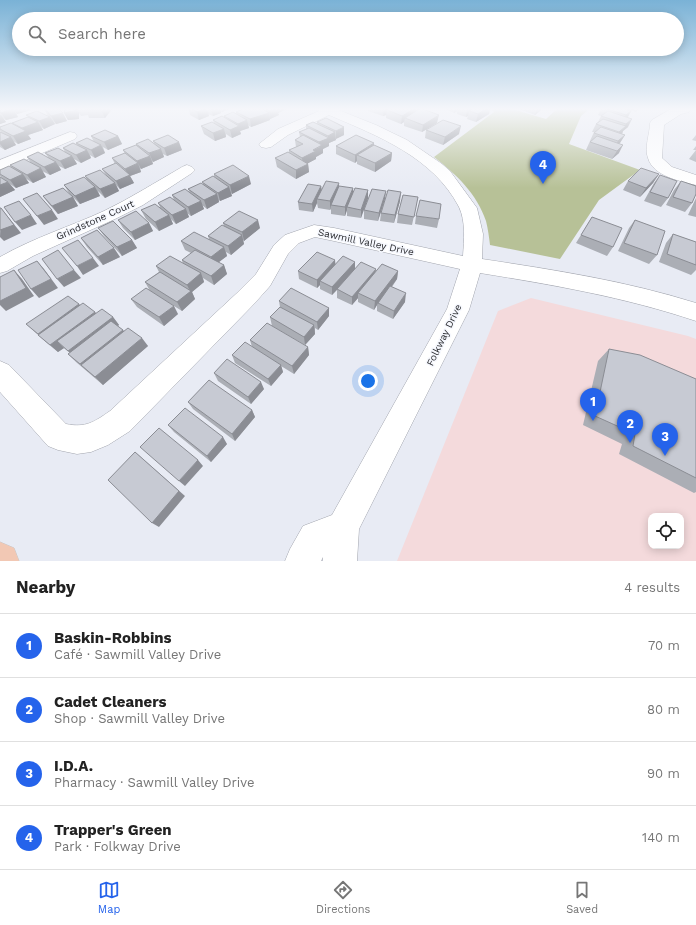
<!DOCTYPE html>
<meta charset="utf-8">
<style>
:root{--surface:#fff;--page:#f6f6f6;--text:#222;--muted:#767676;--line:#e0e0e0;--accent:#2563eb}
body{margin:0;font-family:"Work Sans",sans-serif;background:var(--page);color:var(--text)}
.controls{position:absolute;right:12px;bottom:12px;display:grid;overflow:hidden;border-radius:8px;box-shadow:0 2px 10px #0003}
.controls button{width:36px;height:36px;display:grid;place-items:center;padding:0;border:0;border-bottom:1px solid var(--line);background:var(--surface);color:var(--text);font:20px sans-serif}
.you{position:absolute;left:368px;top:381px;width:14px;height:14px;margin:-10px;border:3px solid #fff;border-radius:50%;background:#1a73e8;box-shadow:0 0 0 6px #1a73e833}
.badge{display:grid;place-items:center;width:26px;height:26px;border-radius:50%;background:var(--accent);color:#fff;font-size:13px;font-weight:700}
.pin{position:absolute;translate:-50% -33px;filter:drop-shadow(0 1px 2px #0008)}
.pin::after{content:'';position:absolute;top:21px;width:14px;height:12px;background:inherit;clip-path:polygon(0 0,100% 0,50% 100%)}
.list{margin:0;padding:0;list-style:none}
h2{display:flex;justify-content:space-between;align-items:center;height:52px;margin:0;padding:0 16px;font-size:17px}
h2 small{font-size:13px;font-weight:400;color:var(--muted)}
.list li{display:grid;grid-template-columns:26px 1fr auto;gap:12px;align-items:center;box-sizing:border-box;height:64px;padding:0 16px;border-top:1px solid var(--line)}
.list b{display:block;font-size:15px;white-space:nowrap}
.list p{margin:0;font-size:13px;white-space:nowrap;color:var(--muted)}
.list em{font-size:13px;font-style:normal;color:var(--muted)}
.icon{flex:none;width:22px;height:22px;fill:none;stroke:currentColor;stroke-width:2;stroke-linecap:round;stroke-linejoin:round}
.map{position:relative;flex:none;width:696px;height:561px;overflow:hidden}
.search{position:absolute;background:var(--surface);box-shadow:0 2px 10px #0003;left:12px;right:12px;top:12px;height:44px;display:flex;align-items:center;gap:10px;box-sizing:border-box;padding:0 14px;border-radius:22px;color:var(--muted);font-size:15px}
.sheet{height:308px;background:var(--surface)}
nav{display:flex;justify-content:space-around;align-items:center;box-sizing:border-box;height:56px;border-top:1px solid var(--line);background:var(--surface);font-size:11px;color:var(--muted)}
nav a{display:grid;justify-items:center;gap:2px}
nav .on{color:var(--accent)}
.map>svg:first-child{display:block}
.commercial{fill:#f4dadc;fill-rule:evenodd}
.green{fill:#b7c197}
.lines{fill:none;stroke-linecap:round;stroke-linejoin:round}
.minor-casing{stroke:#a2a5ae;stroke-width:1}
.major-casing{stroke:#c7c8c9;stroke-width:1}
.minor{fill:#fff;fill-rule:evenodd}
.major{fill:#f2c8b4;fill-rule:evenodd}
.wall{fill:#abaeb5}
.shaded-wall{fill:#8b8d94}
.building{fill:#c7cad3;stroke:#8b8d94}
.labels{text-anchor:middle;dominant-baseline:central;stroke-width:3;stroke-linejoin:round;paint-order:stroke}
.street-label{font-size:10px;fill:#292a2e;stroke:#f6f8fe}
</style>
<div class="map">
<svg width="696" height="561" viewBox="0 0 696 561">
<rect width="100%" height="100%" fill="#e8ebf4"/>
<path class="commercial" d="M 531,298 L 688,336 L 696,339 L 696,561 L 397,561 L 498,311 ZM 651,516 L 681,516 L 681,546 L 651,546 Z"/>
<path class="green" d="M 492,109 L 512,109 L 546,119 L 557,109 L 589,109 L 581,116 L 569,144 L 640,170 L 599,200 L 560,259 L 490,245 C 489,237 488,229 486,221 C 477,194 456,174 434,157 L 494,112 Z"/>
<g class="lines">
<defs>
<path id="minor" d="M 318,109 L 336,109 L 376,125 L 407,140 L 442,164 L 450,171 L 477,208 L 483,234 L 482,259 C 555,270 626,281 696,303 L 696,321 C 624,297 554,285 480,273 L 469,310 L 359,529 L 357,561 L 323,561 L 323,557 L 321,561 L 285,561 L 290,549 L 303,526 L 332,515 L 447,309 L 460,269 L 334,241 L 315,237 L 299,243 L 288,254 L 270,286 L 253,305 L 130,431 L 108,445 L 91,452 L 77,454 L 58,450 L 48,446 L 0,392 L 0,361 L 9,365 L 66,424 C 86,428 94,422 110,411 L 237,293 L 256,274 L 274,245 L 285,235 L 314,225 L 334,228 L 463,256 C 464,240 466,222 459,207 C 433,157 378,136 329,115 L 288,135 L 271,147 L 266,148 L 261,147 L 259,144 L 278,129 L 319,111 Z
M 671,109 L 691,109 L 689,112 L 681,114 L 664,125 L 662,158 L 672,167 L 696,175 L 696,185 C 680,181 653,176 648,158 C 644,148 650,133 650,123 L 652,120 Z
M 70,132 L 75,133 L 77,136 L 75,139 L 0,171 L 0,160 Z
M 187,165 L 192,167 L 195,170 L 192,173 L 143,205 L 115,219 L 33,256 L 7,271 L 0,273 L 0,257 C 33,238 69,227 104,211 C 131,198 156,182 182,167 Z"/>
<path id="major" d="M 0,542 L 14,548 L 19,561 L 0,561 Z"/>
</defs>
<use href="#minor" class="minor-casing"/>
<use href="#major" class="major-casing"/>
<use href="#minor" class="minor"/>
<use href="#major" class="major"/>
</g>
<path class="wall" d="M 0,109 L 31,110 L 17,114 L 16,113 L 18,117 L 6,120 L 3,118 L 6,122 L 0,124 Z
M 44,109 L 59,109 L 67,121 L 56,124 L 53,121 L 55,124 L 44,129 L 41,127 L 43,130 L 28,135 L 31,139 L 18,144 L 13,141 L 16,145 L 5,150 L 0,147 L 0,132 L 1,132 L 0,131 L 0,127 L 14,125 L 12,123 L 28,117 L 26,115 L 48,116 Z
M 65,109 L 112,109 L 105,118 L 89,118 L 88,115 L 81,116 L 79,113 L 79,119 L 68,120 L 64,113 Z
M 189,109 L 229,109 L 222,112 L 221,111 L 221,113 L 213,116 L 208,114 L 209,116 L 199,120 L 190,115 Z
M 243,109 L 287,109 L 278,113 L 279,115 L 270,119 L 270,120 L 251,127 L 248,125 L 249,128 L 240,131 L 241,134 L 232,138 L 226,134 L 226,137 L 215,141 L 204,134 L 201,126 L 214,123 L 213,120 L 224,118 L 224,116 L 236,114 L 236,112 Z
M 368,109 L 418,109 L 418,110 L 437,123 L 422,132 L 404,126 L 404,122 L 401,124 L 386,118 L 386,115 L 383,116 L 368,111 Z
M 446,109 L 490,109 L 489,114 L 476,122 L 467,119 L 468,116 L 466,117 L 457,114 L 457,111 L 454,113 Z
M 519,109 L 541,109 L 541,110 L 535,115 Z
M 601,109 L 639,109 L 636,112 L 632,110 L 630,113 L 627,118 L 628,127 L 623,131 L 622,134 L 625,135 L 619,144 L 619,153 L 612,159 L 586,150 L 594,132 L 592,132 L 596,124 L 598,122 L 601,116 L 598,115 Z
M 317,122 L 344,135 L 335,139 L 336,140 L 329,143 L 329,146 L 323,149 L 323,153 L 316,157 L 316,159 L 308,163 L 309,172 L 296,179 L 277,167 L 275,158 L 289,153 L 289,150 L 296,147 L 295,140 L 300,137 L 299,132 L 306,129 L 306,125 L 317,124 Z
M 426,130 L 459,134 L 443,145 L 425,138 Z
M 696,135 L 696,141 L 692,140 Z
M 91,136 L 118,136 L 122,144 L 108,150 L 103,147 L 105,153 L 95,158 L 90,155 L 91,158 L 81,163 L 74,159 L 77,164 L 65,169 L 59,166 L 61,170 L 50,175 L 42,171 L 46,177 L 33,183 L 25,178 L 29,183 L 16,188 L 10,184 L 15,190 L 0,197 L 0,177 L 1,177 L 0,176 L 0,170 L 13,169 L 10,165 L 31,163 L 27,157 L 48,157 L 45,153 L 65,152 L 63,148 L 78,146 L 76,143 L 94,142 Z
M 153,141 L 182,150 L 167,156 L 163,154 L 164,157 L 153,162 L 152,161 L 153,164 L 141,169 L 140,168 L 141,172 L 130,176 L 134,183 L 120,189 L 116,185 L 119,191 L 105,198 L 98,191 L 100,196 L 80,204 L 69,193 L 64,185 L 87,180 L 85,176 L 106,175 L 102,169 L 115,164 L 112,158 L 125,154 L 123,150 L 137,146 L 136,144 L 154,143 Z
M 374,145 L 392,153 L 391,161 L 375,172 L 357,164 L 357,161 L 355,163 L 336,154 L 336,146 Z
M 696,146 L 696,162 L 689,159 L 696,150 L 693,150 Z
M 214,174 L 251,184 L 232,194 L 231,193 L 232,196 L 220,201 L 219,200 L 219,202 L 207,209 L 202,205 L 204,209 L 191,216 L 187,213 L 189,217 L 176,224 L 171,219 L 173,224 L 159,231 L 146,219 L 141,210 L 160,207 L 158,203 L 174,200 L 172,195 L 190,193 L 188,189 L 203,184 L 202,182 L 214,177 Z
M 659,174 L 653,183 L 640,197 L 623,190 L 628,181 Z
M 660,175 L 668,198 L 661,207 L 644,201 L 654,183 Z
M 681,181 L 692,203 L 685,212 L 666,205 L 674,190 Z
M 321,186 L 322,191 L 339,188 L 353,194 L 368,190 L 361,218 L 347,216 L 347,210 L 345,216 L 331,214 L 331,209 L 330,210 L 318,208 L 317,203 L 313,212 L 299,210 L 298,202 Z
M 43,196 L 73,197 L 78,206 L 58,214 L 49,204 Z
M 418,197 L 412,225 L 397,223 L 398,214 Z
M 696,198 L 696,217 L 688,215 Z
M 385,199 L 378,221 L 364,219 L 364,210 Z
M 400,201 L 394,223 L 380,221 L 381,213 Z
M 416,216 L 439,219 L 437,228 L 415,224 Z
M 592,217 L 613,247 L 607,256 L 576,243 Z
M 118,220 L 149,223 L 153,231 L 135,240 L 123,228 Z
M 635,220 L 657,255 L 649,264 L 618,251 L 629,228 Z
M 223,223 L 260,228 L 244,241 L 243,240 L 244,244 L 231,255 L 226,252 L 227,256 L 218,262 L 224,265 L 227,274 L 214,285 L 203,278 L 204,282 L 192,292 L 195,299 L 182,311 L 150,291 L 145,282 L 159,272 L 156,266 L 183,264 L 182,260 L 191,253 L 185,250 L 181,241 L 209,239 L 208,236 L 224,226 Z
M 98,228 L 132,240 L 137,248 L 122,256 L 104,236 Z
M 673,234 L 696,242 L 696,270 L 691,275 L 659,262 L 666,243 Z
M 81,238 L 120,257 L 103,265 L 87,247 Z
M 355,262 L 355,269 L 375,273 L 398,271 L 397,279 L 392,287 L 405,302 L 393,319 L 377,311 L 377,305 L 374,310 L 358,302 L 358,298 L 352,305 L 337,298 L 337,290 L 332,295 L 320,289 L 320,285 L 317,288 L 299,279 L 298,271 L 335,264 Z
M 131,299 L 178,314 L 164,326 L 137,307 Z
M 279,301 L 329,308 L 329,316 L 318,330 L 315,328 L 315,334 L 305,345 L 272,326 L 270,317 L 280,307 Z
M 79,304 L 80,305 L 95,312 L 96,313 L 113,317 L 119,325 L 118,326 L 124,331 L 148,346 L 103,385 L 76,362 L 68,354 L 70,353 L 64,348 L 58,352 L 47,343 L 26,324 Z
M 250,340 L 308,347 L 309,355 L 294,374 L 281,366 L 283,372 L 271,386 L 235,363 L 232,355 L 252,347 Z
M 609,349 L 696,379 L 696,492 L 694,493 L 619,454 L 622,444 L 583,425 L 598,361 Z
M 214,373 L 264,389 L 251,404 L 218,381 Z
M 188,402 L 252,410 L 255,417 L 235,441 L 193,409 Z
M 168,425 L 227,444 L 211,462 L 174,432 Z"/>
<path class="shaded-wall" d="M 12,109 L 13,109 L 18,117 L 6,120 L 1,113 Z
M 14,109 L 31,109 L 31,110 L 17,114 Z
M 75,109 L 77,109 L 79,113 L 79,119 L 68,120 L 64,113 Z
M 102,109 L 112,109 L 105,118 L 101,110 Z
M 206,109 L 207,109 L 209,116 L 199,120 L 197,112 Z
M 211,109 L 220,109 L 221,113 L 213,116 Z
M 221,109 L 229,109 L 222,112 Z
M 273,109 L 287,109 L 278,113 L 279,115 L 270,119 L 269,111 Z
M 384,109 L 396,109 L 387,110 L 386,115 L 383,116 Z
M 414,109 L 418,109 L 417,114 L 405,118 L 404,122 L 401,124 L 402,116 Z
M 455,109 L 458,109 L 457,111 L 454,113 Z
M 478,109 L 469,111 L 468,116 L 466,117 L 467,110 Z
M 486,109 L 490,109 L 489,114 L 476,122 L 478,114 Z
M 537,109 L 541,109 L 541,110 L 535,115 Z
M 629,109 L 633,109 L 630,113 L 627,119 L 621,123 Z
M 63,113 L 67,121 L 56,124 L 51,116 Z
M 269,113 L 270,120 L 251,127 L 250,119 Z
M 0,115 L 1,115 L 6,122 L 0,124 Z
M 439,115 L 437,123 L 422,132 L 423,125 Z
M 50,117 L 55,124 L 44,129 L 39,121 Z
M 632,119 L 628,127 L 623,131 L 622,134 L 615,140 L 619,132 L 624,128 L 626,124 Z
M 247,120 L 249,128 L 240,131 L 241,134 L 232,138 L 230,130 L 239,126 L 238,124 Z
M 38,122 L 43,130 L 28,135 L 31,139 L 18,144 L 13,136 L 25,131 L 22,128 Z
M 461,126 L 459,134 L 443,145 L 445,137 Z
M 344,127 L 344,135 L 336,139 L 336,131 Z
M 224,129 L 226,137 L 215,141 L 213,133 Z
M 335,132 L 336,140 L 329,143 L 329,146 L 323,149 L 323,153 L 316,157 L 316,159 L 303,166 L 302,158 L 313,150 L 320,147 L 319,142 L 328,138 L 328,136 Z
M 625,135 L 620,143 L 613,149 L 618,141 Z
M 118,136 L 122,144 L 108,150 L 104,142 Z
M 11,137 L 16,145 L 5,150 L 0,144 L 0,142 Z
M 179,142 L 182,150 L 167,156 L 164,148 Z
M 374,143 L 374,151 L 357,155 L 357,161 L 355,163 L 355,155 Z
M 101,145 L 105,153 L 95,158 L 91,150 Z
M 623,145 L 619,153 L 612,159 L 617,151 Z
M 161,149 L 164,157 L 153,162 L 149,153 Z
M 87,150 L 91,158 L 81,163 L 76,155 Z
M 392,153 L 391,161 L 375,172 L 375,163 Z
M 72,156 L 77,164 L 65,169 L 60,161 Z
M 150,156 L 153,164 L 141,169 L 137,161 Z
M 56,162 L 61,170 L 50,175 L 44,167 Z
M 138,163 L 141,172 L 130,176 L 134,183 L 120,189 L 116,181 L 128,175 L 125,169 Z
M 308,164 L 309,172 L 296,179 L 296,170 Z
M 41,168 L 46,177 L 33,183 L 27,175 Z
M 23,174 L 29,183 L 16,188 L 10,180 Z
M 659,174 L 653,183 L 640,197 L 646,188 Z
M 249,176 L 251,184 L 232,194 L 230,185 Z
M 8,182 L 15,190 L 0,197 L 0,185 Z
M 115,183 L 119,191 L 105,198 L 100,189 Z
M 339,183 L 339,192 L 331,205 L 330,210 L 330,201 Z
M 321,186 L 322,194 L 317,199 L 317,203 L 313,212 L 312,204 Z
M 95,187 L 100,196 L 80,204 L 75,196 Z
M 229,187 L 232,196 L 220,201 L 218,193 Z
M 353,188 L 353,197 L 347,207 L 347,210 L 345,216 L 345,207 Z
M 368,190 L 368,199 L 361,218 L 361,210 Z
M 386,191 L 385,199 L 378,221 L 379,213 Z
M 401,192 L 400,201 L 394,223 L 395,215 Z
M 217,194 L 219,202 L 207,209 L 204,200 Z
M 73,197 L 78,206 L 58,214 L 52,206 Z
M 201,201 L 204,209 L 191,216 L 188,207 Z
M 1,208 L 21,233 L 4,241 L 0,237 Z
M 186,209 L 189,217 L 176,224 L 172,215 Z
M 52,210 L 58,219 L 44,225 L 37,216 Z
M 31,215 L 37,224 L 22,230 L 15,222 Z
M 169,215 L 173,224 L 159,231 L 155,222 Z
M 258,220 L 260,228 L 244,241 L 242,232 Z
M 149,223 L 153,231 L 135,240 L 131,232 Z
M 242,235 L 244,244 L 231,255 L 228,246 Z
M 132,240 L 137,248 L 122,256 L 117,247 Z
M 224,247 L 227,256 L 214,266 L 211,257 Z
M 114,248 L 120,257 L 103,265 L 98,257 Z
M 93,258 L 99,266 L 83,275 L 77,266 Z
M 335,260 L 336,269 L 320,281 L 320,285 L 317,288 L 317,280 Z
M 37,261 L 44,269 L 58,288 L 39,298 L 31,289 Z
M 355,262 L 355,270 L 332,295 L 332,287 Z
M 224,265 L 227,274 L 214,285 L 211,276 Z
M 376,269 L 375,278 L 358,293 L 358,298 L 352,305 L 352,297 Z
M 14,270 L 22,279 L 34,296 L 6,311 L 0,305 L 0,301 Z
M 74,270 L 81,278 L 64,287 L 57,279 Z
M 398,271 L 397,279 L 379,303 L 378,303 L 377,305 L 374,310 L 375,301 Z
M 201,273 L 204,282 L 192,292 L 195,299 L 182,311 L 177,302 L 190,291 L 187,285 Z
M 406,293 L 405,302 L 393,319 L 394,311 Z
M 79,304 L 86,313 L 46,342 L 38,334 Z
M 174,306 L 178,314 L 164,326 L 159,317 Z
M 329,308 L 329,316 L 318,330 L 317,322 Z
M 95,312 L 101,320 L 57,341 L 64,348 L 58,352 L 50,345 Z
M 113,317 L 119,325 L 76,358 L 68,351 Z
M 314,325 L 315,334 L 305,345 L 304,337 Z
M 123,330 L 129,338 L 81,365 L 88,372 L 80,364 Z
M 142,338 L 148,346 L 103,385 L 95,377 Z
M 308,347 L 309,355 L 294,374 L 292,366 Z
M 281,365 L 283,372 L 271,386 L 268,379 Z
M 261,382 L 264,389 L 251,404 L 248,397 Z
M 252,410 L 255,417 L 235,441 L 232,434 Z
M 223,437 L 227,444 L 211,462 L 207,456 Z
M 135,452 L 185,496 L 159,527 L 152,523 Z
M 198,460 L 203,466 L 185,486 L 179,481 Z"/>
<path class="building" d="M 0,109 L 12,109 L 1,113 L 0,112 Z
M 45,109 L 59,109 L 63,113 L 51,116 Z
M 65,109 L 75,109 L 74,111 L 64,113 Z
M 86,109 L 102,109 L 101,110 L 85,110 Z
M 192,109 L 206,109 L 197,112 Z
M 243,109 L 263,109 L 269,113 L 250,119 L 236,112 Z
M 266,109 L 273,109 L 269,111 Z
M 388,109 L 414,109 L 402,116 L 387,110 Z
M 419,109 L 423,109 L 439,115 L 423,125 L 405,118 Z
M 472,109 L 486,109 L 478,114 L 469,111 Z
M 607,109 L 626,109 L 631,111 L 626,115 Z
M 37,111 L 50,117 L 39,121 L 26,115 Z
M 608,111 L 632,119 L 626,124 L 601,116 Z
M 233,112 L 247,120 L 238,124 L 224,116 Z
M 222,116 L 239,126 L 230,130 L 213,120 Z
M 28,117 L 38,122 L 22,128 L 12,123 Z
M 326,118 L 344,127 L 336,131 L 317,122 Z
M 603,119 L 626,126 L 619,132 L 596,124 Z
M 443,120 L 461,126 L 445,137 L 426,130 Z
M 212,122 L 224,129 L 213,133 L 201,126 Z
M 313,122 L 335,132 L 328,136 L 306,125 Z
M 11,123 L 26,131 L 13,136 L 0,129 L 0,127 Z
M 601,127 L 625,135 L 618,141 L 594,133 Z
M 309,128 L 329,138 L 319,142 L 299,132 Z
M 105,130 L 118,136 L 104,142 L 91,136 Z
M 0,132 L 11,137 L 0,142 Z
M 168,135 L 179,142 L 164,148 L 153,141 Z
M 303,135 L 322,145 L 313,150 L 316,151 L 302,158 L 289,150 L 303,144 L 295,140 Z
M 356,135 L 374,143 L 355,155 L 336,146 Z
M 597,136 L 623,145 L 617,151 L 590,142 Z
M 87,138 L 101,145 L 91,150 L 76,143 Z
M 148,139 L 161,149 L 149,153 L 136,144 Z
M 73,143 L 87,150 L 76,155 L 63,148 Z
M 136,145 L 150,156 L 137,161 L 123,150 Z
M 374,145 L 392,153 L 375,163 L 357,155 Z
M 58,148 L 72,156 L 60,161 L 45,153 Z
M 38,152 L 56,162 L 44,167 L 27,157 Z
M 288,152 L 308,164 L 296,170 L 275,158 Z
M 125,153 L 138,163 L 125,169 L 112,158 Z
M 24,159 L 41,168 L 27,175 L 10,165 Z
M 116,163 L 130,175 L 116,181 L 102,169 Z
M 233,165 L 249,176 L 230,185 L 214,174 Z
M 9,166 L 23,174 L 10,180 L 0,174 L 0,170 Z
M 641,168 L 659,174 L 646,188 L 628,181 Z
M 100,170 L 115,183 L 100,189 L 85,176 Z
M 660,175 L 677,181 L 668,198 L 650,192 Z
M 213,176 L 229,187 L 218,193 L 202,182 Z
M 0,177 L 8,182 L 0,185 Z
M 84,177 L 95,187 L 75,196 L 64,185 Z
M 326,181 L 339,183 L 330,201 L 317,199 Z
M 681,181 L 696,186 L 696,194 L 692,203 L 673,197 Z
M 201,183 L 217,194 L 204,200 L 188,189 Z
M 308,184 L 321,186 L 312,204 L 298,202 Z
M 339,186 L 353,188 L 345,207 L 331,205 Z
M 63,188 L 73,197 L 52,206 L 43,196 Z
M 355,188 L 368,190 L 361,210 L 347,207 Z
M 185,189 L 201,201 L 188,207 L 172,195 Z
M 372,189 L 386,191 L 379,213 L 364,210 Z
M 388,190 L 401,192 L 395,215 L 381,213 Z
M 37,193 L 52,210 L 37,216 L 23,199 Z
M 403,195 L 418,197 L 414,217 L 398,214 Z
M 170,197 L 186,209 L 172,215 L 158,203 Z
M 420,200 L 441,204 L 439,219 L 416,216 Z
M 19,201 L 31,215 L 15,222 L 4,207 Z
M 155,204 L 169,215 L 155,222 L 141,210 Z
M 0,208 L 1,208 L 14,225 L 0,230 Z
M 136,211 L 149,223 L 131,232 L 118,220 Z
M 239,211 L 258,220 L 242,232 L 223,223 Z
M 592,217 L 622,228 L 613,247 L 581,235 Z
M 635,220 L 665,231 L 657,255 L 624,243 Z
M 113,221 L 132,240 L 117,247 L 98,228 Z
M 222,225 L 242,235 L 228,246 L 208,236 Z
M 97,230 L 114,248 L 98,257 L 81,238 Z
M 194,232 L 224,247 L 211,257 L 181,241 Z
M 673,234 L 696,242 L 696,265 L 667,254 Z
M 78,240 L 93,258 L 77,266 L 62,248 Z
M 58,250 L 74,270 L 57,279 L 42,259 Z
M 195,250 L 224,265 L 211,276 L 182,260 Z
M 317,252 L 335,260 L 317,280 L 298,271 Z
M 170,256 L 201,273 L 187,285 L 156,266 Z
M 343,256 L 355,262 L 332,287 L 320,281 Z
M 37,261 L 51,279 L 31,289 L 18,270 Z
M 361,262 L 376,269 L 352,297 L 337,289 Z
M 382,264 L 398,271 L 375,301 L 358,293 Z
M 14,270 L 26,288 L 0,301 L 0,277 Z
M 160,272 L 191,291 L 177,302 L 145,282 Z
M 390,286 L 406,293 L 394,311 L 378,303 Z
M 146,288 L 174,306 L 159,317 L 131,299 Z
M 291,288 L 329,308 L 317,322 L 279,301 Z
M 68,296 L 79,304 L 38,334 L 26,324 Z
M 83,303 L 95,312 L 50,345 L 38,335 Z
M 280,307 L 314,325 L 304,337 L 270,317 Z
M 102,309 L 113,317 L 68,351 L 57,341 Z
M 111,321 L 123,330 L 80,364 L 68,354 Z
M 267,323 L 308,347 L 292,366 L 250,340 Z
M 128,328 L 142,338 L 95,377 L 81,365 Z
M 245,342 L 281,365 L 268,379 L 232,355 Z
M 609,349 L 640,355 L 696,379 L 696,478 L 633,446 L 635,434 L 595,416 Z
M 227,359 L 261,382 L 248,397 L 214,373 Z
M 209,380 L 252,410 L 232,434 L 188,402 Z
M 185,408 L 223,437 L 207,456 L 168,425 Z
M 159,428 L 198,460 L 179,481 L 140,447 Z
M 135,452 L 179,491 L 152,523 L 108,480 Z"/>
<linearGradient id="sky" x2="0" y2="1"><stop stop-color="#7ab2d6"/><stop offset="0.58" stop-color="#f5f6fa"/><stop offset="1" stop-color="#f5f6fa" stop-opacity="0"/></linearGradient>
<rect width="696" height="188" fill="url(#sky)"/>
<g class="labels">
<g class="street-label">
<text transform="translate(95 220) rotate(-24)">Grindstone Court</text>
<text transform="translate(366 242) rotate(12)">Sawmill Valley Drive</text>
<text transform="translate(444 335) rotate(-64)">Folkway Drive</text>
</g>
</g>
</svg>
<div class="controls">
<button><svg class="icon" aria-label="locate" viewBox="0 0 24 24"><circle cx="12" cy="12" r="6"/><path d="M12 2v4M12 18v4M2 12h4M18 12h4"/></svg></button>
</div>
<div class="you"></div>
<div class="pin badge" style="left:593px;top:421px">1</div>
<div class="pin badge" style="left:630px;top:443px">2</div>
<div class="pin badge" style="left:665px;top:456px">3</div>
<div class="pin badge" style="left:543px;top:184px">4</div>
<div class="search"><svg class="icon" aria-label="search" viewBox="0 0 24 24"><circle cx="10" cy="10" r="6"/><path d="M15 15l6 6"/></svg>Search here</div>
</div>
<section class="sheet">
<h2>Nearby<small>4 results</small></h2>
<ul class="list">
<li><span class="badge">1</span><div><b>Baskin-Robbins</b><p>Café · Sawmill Valley Drive</p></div><em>70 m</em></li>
<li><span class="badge">2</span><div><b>Cadet Cleaners</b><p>Shop · Sawmill Valley Drive</p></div><em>80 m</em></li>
<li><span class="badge">3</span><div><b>I.D.A.</b><p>Pharmacy · Sawmill Valley Drive</p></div><em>90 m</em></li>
<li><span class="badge">4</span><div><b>Trapper's Green</b><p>Park · Folkway Drive</p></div><em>140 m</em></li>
</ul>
</section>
<nav>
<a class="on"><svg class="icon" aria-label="map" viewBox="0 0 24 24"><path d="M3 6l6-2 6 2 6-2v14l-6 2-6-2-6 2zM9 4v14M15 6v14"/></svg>Map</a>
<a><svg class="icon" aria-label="directions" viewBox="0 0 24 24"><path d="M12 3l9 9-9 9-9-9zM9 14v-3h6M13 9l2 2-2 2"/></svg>Directions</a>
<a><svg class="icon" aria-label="saved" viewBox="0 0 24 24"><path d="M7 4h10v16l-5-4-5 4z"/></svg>Saved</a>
</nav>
